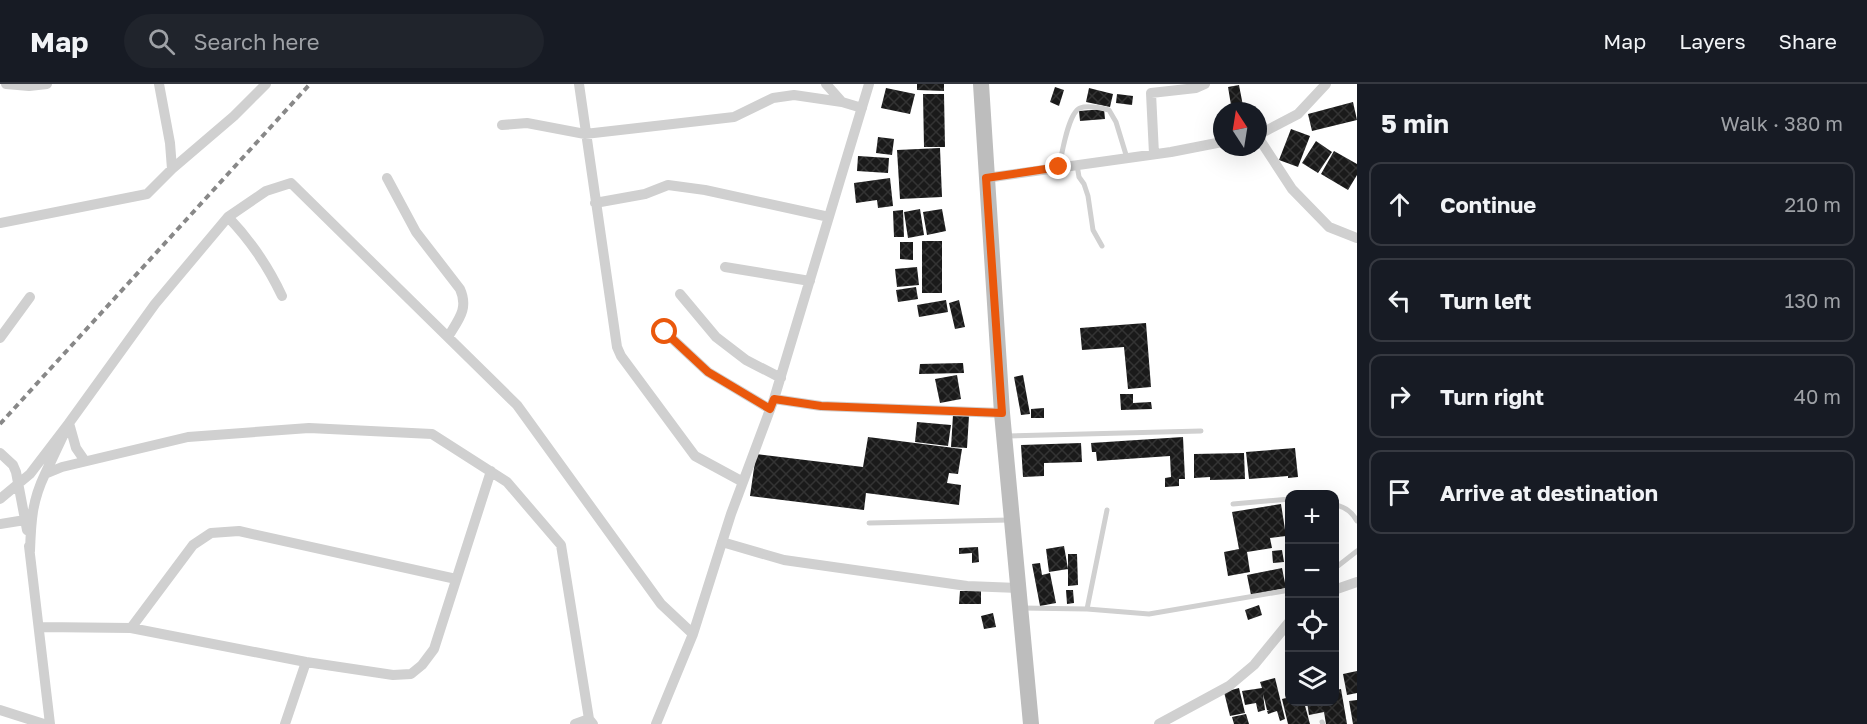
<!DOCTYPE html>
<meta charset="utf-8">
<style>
:root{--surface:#171b24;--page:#20242c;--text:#f1f3f6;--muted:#9ea1a6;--line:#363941}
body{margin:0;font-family:"Golos Text",sans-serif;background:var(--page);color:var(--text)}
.controls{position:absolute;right:18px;bottom:18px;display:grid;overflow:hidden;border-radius:12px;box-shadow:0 6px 24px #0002}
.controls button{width:54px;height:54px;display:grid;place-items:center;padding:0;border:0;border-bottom:2px solid var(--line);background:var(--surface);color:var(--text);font:30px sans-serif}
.compass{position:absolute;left:1213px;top:18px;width:54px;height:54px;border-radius:50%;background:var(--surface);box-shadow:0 6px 24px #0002;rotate:348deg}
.stop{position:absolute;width:18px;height:18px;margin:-14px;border:4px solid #ea580c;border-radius:50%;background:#fff}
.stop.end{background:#ea580c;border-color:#fff;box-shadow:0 2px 6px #0008}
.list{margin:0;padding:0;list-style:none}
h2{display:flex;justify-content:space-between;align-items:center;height:78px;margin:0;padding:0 24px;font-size:26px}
h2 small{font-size:20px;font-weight:400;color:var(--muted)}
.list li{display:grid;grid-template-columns:39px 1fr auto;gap:18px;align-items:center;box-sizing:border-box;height:84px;margin:0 12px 12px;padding:0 12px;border:2px solid var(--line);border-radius:12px}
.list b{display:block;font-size:22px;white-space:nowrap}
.list em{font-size:20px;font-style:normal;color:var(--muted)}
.icon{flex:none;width:33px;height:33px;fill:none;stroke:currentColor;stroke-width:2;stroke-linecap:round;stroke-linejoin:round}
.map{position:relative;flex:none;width:1357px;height:640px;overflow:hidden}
header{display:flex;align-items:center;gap:36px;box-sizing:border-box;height:84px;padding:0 30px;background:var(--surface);border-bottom:2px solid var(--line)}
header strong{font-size:28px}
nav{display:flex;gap:33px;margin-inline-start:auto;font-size:21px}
.search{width:420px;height:54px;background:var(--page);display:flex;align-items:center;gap:15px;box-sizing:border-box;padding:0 21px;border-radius:33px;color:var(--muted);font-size:22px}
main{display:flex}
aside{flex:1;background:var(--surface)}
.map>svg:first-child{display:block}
.building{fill:url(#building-cross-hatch)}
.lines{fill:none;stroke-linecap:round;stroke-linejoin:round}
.lane{stroke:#d0d0d0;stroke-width:5}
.street{stroke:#d0d0d0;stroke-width:10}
.secondary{stroke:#bdbdbd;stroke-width:16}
.rail{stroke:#888;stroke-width:4;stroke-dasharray:6 4.5;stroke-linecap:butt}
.route{stroke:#ea580c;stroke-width:8}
</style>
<header>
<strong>Map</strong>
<div class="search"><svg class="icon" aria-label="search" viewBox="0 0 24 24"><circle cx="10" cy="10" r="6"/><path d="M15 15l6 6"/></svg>Search here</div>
<nav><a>Map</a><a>Layers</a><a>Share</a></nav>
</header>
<main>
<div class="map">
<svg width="1357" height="640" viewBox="0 0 1357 640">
<defs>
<pattern id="building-cross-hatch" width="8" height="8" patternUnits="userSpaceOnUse" patternTransform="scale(1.5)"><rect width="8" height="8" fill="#1a1a1a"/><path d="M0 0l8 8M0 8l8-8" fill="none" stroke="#333"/></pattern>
</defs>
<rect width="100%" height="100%" fill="#fff"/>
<path class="building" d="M 917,0 L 944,0 L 944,7 L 917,6 Z
M 1239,1 L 1244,27 L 1232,27 L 1228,3 Z
M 1055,3 L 1064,6 L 1059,22 L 1050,18 Z
M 886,4 L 915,10 L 910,30 L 881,24 Z
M 1089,4 L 1113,10 L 1110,23 L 1086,18 Z
M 923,10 L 944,10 L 945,63 L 924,63 Z
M 1117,10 L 1133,12 L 1132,21 L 1116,19 Z
M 1353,18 L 1357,36 L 1312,47 L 1308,30 Z
M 1104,25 L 1105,35 L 1080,37 L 1079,27 Z
M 1291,45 L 1310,52 L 1298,83 L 1279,76 Z
M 878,53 L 894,55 L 892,71 L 876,69 Z
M 1316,57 L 1332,68 L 1318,89 L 1302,79 Z
M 940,64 L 942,113 L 900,115 L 897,66 Z
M 1334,67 L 1357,80 L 1357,91 L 1348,106 L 1321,90 Z
M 858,72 L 889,74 L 888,89 L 857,87 Z
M 890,94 L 893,122 L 878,124 L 877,116 L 856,119 L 854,99 Z
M 920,125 L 924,151 L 908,154 L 904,128 Z
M 942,125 L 946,147 L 927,151 L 923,128 Z
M 903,126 L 904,153 L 894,153 L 893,127 Z
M 922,157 L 942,157 L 942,209 L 922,209 Z
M 900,158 L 913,158 L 913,176 L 900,175 Z
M 917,183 L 919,201 L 897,203 L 895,185 Z
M 916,203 L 918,215 L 898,218 L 896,206 Z
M 946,216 L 948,228 L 919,233 L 917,221 Z
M 959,216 L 965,243 L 955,245 L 949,219 Z
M 1146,239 L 1151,303 L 1128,305 L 1124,263 L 1082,266 L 1080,244 Z
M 963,279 L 964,289 L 919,290 L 920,280 Z
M 957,291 L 961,315 L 940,319 L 935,295 Z
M 1023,291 L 1030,330 L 1021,331 L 1014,293 Z
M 1120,310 L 1133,310 L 1133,319 L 1151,318 L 1152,325 L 1121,326 Z
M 1044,324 L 1044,334 L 1031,334 L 1031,325 Z
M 953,331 L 969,332 L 967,364 L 951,363 Z
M 917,338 L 951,341 L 948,362 L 915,358 Z
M 868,353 L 962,365 L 958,390 L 949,389 L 947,399 L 961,401 L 959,421 L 866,409 L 864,426 L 750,412 L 756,370 L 863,383 Z
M 1183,353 L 1185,395 L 1179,395 L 1179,402 L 1165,403 L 1165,394 L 1171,393 L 1170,372 L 1097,377 L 1096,368 L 1092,368 L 1091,359 Z
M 1081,359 L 1082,378 L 1044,379 L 1044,392 L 1023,393 L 1021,361 Z
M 1295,364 L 1298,393 L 1288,394 L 1288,392 L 1249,395 L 1246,368 Z
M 1244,369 L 1245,395 L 1210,396 L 1210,393 L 1194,394 L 1194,370 Z
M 1281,420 L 1286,452 L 1270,454 L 1272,464 L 1247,468 L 1250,488 L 1228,492 L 1224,468 L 1239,465 L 1232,428 Z
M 1064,462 L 1068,485 L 1049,488 L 1046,465 Z
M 978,463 L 979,478 L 972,479 L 972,469 L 959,470 L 959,464 Z
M 1282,466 L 1284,478 L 1273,479 L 1272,467 Z
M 1068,470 L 1077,470 L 1078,501 L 1068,502 Z
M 1040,479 L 1042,491 L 1050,489 L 1056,519 L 1040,522 L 1032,480 Z
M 1282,484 L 1286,504 L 1251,511 L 1247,491 Z
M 1066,506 L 1073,506 L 1074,519 L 1067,520 Z
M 960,507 L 981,507 L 981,520 L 959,520 Z
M 1259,521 L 1262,531 L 1248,536 L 1245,526 Z
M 993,529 L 996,543 L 984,545 L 981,532 Z
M 1357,587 L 1357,609 L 1347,611 L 1343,590 Z
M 1275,594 L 1285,635 L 1280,637 L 1277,627 L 1268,630 L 1267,627 L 1269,626 L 1267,626 L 1263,610 L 1265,626 L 1258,628 L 1256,619 L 1245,621 L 1242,607 L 1262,604 L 1260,598 Z
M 1239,604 L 1245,629 L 1230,632 L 1224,608 Z
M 1341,605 L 1347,640 L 1326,640 L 1324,628 L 1309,631 L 1307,618 L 1335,618 L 1335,606 Z
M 1290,613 L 1290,618 L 1304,618 L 1310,640 L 1288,640 L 1282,615 Z
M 1357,616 L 1357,640 L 1353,640 L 1349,617 Z
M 1246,630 L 1249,640 L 1234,640 L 1232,633 Z"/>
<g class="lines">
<path class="lane" d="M 1077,81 L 1079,93 L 1084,100 L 1088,112 L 1093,146 L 1102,162
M 1059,83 C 1062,70 1068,29 1080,24 C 1088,21 1101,24 1109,26 L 1116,38 L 1127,74
M 1006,352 L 1201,347
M 1233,420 L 1290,415
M 1334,421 C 1344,422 1352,428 1357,437
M 869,439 L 1009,436
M 1334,485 L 1357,467
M 1022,524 L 1087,525 L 1149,530 L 1290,506
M 1087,525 L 1107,426
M 1322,638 L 1323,640"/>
<path class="street" d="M 6,0 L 29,2 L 47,0
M 159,0 L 170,59 L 172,85
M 579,0 L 617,263 L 621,272 L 695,372 L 743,398
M 826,0 L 842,18
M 502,41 L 527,39 L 585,50 L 734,33 L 773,14 L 794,11 L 842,18 L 862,24
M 1258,51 L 1298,30 L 1326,0
M 1258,53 L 1292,105 L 1329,143 L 1357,154
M 1154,70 L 1151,9 L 1196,4 L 1205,0
M 387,94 L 416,148 L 460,205 C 469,225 458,236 448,253
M 986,94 L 1171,68 L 1222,58
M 595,119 L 645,110 L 668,101 L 705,106 L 829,133
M 228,133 C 251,157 268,182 282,212
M 0,139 L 147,110 L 172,85 L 234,32 L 266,0
M 725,183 L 810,197
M 680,210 L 716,253 L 746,276 L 781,294
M 665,248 L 708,288 L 770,325
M 0,254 L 30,213
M 774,315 L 821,322 L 1002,329
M 0,369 L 13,381 L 16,388 L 27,446
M 85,377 L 76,364 L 69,339 L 155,220 L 228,133 L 266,107 L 291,99 L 517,321 L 661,520 L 693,550
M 0,415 L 30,390 L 69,339 L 45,390
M 0,440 L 25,436
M 722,458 L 784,476 L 967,502 L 1019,504
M 29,462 L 50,640
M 30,467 C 31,437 32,417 45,390 L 62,383 L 188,353 L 309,344 L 432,350 L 507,398 L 561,461 L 589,635 L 593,640
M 1334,506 L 1357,498
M 40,543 L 131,544 L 306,578 L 393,591 L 411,590 L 422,581 L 434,565 L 491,387
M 131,544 L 193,461 L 211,449 L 239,447 L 456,495
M 0,626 L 44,640
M 285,640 L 306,578
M 575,640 L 589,635
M 656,640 L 693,550 L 731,430 L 774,315 L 869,0
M 1159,640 L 1229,602 L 1254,581 L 1290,537"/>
<path class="secondary" d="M 981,0 L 1002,329 L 1031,640"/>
<path class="rail" d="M 0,340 L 310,0"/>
</g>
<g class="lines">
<path class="route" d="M 665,248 L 708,288 L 770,325 L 774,315 L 821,322 L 1002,329 L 986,94 L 1059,83"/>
</g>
</svg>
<div class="controls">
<button>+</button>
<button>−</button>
<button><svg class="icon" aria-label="locate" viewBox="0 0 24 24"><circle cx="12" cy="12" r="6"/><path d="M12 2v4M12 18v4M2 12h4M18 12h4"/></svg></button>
<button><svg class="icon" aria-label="layers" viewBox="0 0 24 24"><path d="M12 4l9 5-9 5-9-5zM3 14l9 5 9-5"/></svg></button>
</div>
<svg class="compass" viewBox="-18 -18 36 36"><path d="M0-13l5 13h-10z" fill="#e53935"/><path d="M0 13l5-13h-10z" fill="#9ea1a6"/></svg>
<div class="stop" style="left:665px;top:248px"></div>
<div class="stop end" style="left:1059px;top:83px"></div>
</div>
<aside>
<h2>5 min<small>Walk · 380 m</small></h2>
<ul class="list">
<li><svg class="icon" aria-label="ahead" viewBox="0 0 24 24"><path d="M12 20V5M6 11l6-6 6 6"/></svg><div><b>Continue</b></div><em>210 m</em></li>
<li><svg class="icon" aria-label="left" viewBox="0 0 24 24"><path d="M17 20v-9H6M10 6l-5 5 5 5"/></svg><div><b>Turn left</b></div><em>130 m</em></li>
<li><svg class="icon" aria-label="right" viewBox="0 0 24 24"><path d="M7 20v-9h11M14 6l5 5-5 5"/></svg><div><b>Turn right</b></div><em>40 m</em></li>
<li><svg class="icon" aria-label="arrive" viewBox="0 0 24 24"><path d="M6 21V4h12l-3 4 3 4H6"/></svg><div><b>Arrive at destination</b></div></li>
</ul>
</aside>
</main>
